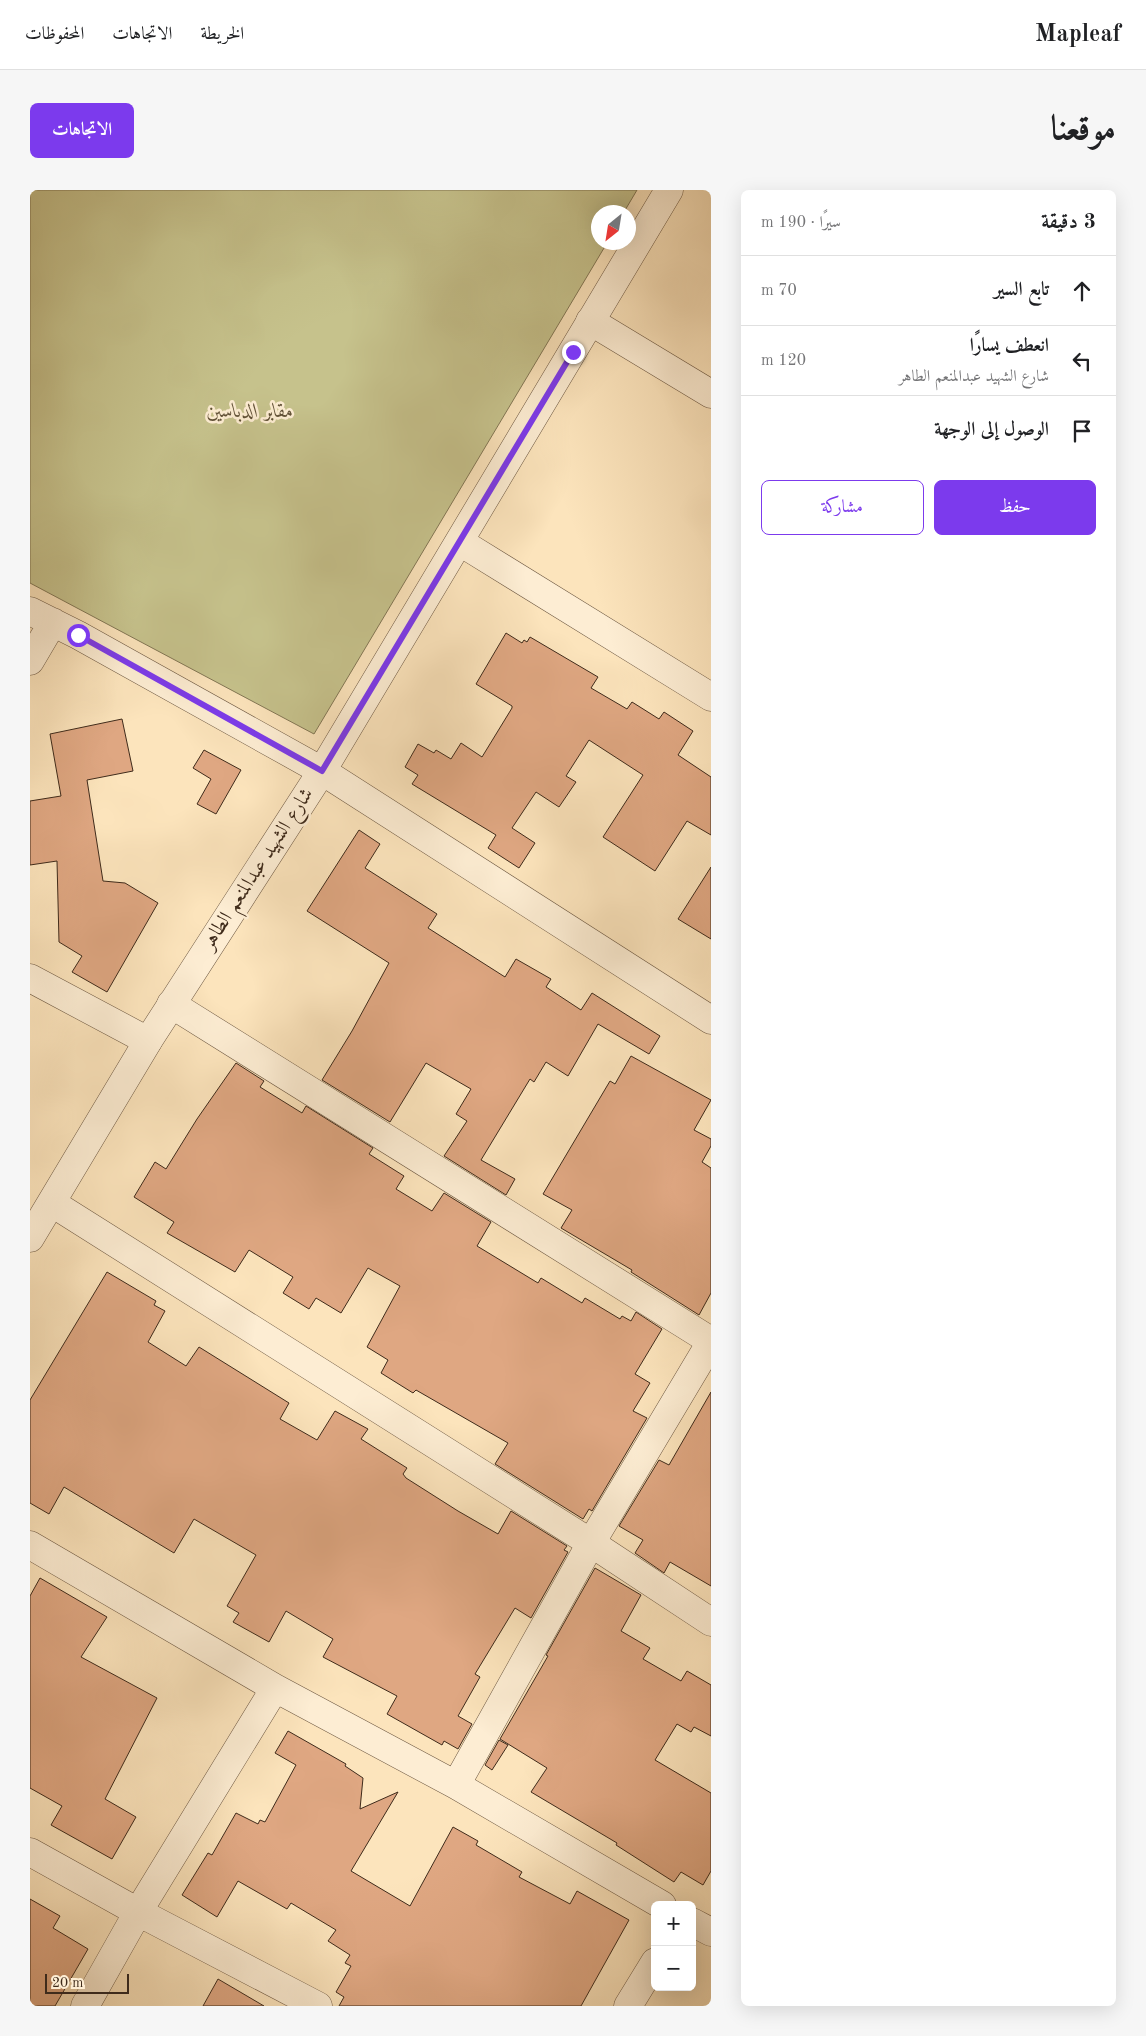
<!DOCTYPE html>
<html lang="ar">
<meta charset="utf-8">
<style>
:root{--surface:#fff;--page:#f6f6f6;--text:#202124;--muted:#757577;--line:#e0e0e0;--accent:#7c3aed}
body{margin:0;font-family:"Old Standard TT",Amiri,serif;background:var(--page);color:var(--text);direction:rtl}
.controls{position:absolute;right:15px;bottom:15px;display:grid;overflow:hidden;border-radius:8px;box-shadow:0 5px 20px #0002}
.controls button{width:45px;height:45px;display:grid;place-items:center;padding:0;border:0;border-bottom:1px solid var(--line);background:var(--surface);color:var(--text);font:25px sans-serif}
.compass{position:absolute;left:561px;top:15px;width:45px;height:45px;border-radius:50%;background:var(--surface);box-shadow:0 5px 20px #0002;rotate:210deg}
.scale{position:absolute;left:15px;bottom:12px;width:84px;box-sizing:border-box;padding-left:5px;border:2px solid #3f2b1b;border-top:0;font-size:14px;line-height:18px;white-space:nowrap;color:#3f2b1b;-webkit-text-stroke:4px #fdedd3;paint-order:stroke}
.stop{position:absolute;width:15px;height:15px;margin:-11px;border:4px solid #7c3aed;border-radius:50%;background:#fff}
.stop.end{background:#7c3aed;border-color:#fff;box-shadow:0 1px 5px #0008}
.list{margin:0;padding:0;list-style:none}
h2{display:flex;justify-content:space-between;align-items:center;height:65px;margin:0;padding:0 20px;font-size:21px}
h2 small{font-size:16px;font-weight:400;color:var(--muted)}
.list li{display:grid;grid-template-columns:32px 1fr auto;gap:15px;align-items:center;box-sizing:border-box;height:70px;padding:0 20px;border-top:1px solid var(--line)}
.list b{display:block;font-size:19px;white-space:nowrap}
.list p{margin:0;font-size:16px;white-space:nowrap;color:var(--muted)}
.list em{font-size:16px;font-style:normal;color:var(--muted)}
.actions{display:flex;gap:10px;padding:15px 20px}
.actions a{flex:1;padding:11px 0;border:1px solid var(--accent);border-radius:8px;text-align:center;font-size:18px;color:var(--accent)}
.actions .main{background:var(--accent);color:#fff}
.icon{flex:none;width:28px;height:28px;fill:none;stroke:currentColor;stroke-width:2;stroke-linecap:round;stroke-linejoin:round}
.map{position:relative;flex:none;width:681px;height:1816px;overflow:hidden;direction:ltr;border-radius:8px}
header{display:flex;align-items:center;gap:30px;box-sizing:border-box;height:70px;padding:0 25px;background:var(--surface);border-bottom:1px solid var(--line)}
header strong{font-size:24px}
nav{display:flex;gap:28px;margin-inline-start:auto;font-size:18px}
.intro{display:flex;align-items:center;justify-content:space-between;box-sizing:border-box;height:120px;padding:0 30px}
h1{margin:0;font-size:35px}
.button{padding:12px 22px;border-radius:8px;background:var(--accent);color:#fff;font-size:18px;font-weight:700}
main{display:flex;gap:30px;padding:0 30px}
aside{flex:1;background:var(--surface);border-radius:8px;box-shadow:0 5px 20px #0002}
.map>svg:first-child{display:block}
.green{fill:#c6c28c;stroke:#827654}
.building{fill:#dfa782;stroke:#3f2b1b}
.lines{fill:none;stroke-linecap:round;stroke-linejoin:round}
.minor-casing{stroke:#6e5943;stroke-width:29}
.tertiary-casing{stroke:#6e5943;stroke-width:29}
.minor{stroke:#fdedd3;stroke-width:28}
.tertiary{stroke:#fdedd3;stroke-width:28}
.route{stroke:#7c3aed;stroke-width:6}
.labels{text-anchor:middle;dominant-baseline:central;stroke-width:5;stroke-linejoin:round;paint-order:stroke}
.park-label{font-size:20px;font-style:italic;fill:#615137;stroke:#fdedd3}
.street-label{font-size:20px;fill:#3f2b1b;stroke:#fdedd3}
</style>
<header>
<strong>Mapleaf</strong>
<nav><a>الخريطة</a><a>الاتجاهات</a><a>المحفوظات</a></nav>
</header>
<div class="intro"><h1>موقعنا</h1><a class="button">الاتجاهات</a></div>
<main>
<aside>
<h2>3 دقيقة<small>سيرًا · 190 m</small></h2>
<ul class="list">
<li><svg class="icon" aria-label="ahead" viewBox="0 0 24 24"><path d="M12 20V5M6 11l6-6 6 6"/></svg><div><b>تابع السير</b></div><em>70 m</em></li>
<li><svg class="icon" aria-label="left" viewBox="0 0 24 24"><path d="M17 20v-9H6M10 6l-5 5 5 5"/></svg><div><b>انعطف يسارًا</b><p>شارع الشهيد عبدالمنعم الطاهر</p></div><em>120 m</em></li>
<li><svg class="icon" aria-label="arrive" viewBox="0 0 24 24"><path d="M6 21V4h12l-3 4 3 4H6"/></svg><div><b>الوصول إلى الوجهة</b></div></li>
</ul>
<div class="actions"><a class="main">حفظ</a><a>مشاركة</a></div>
</aside>
<div class="map">
<svg width="681" height="1816" viewBox="0 0 681 1816">
<rect width="100%" height="100%" fill="#fce4bc"/>
<filter id="stains"><feTurbulence type="fractalNoise" baseFrequency=".004" numOctaves="4"/><feColorMatrix values="0 0 0 0 .2 0 0 0 0 .09 0 0 0 0 .02 0 0 0 .5 -.17"/></filter>
<radialGradient id="worn" r=".72"><stop offset=".6" stop-color="#630" stop-opacity="0"/><stop offset="1" stop-color="#630" stop-opacity=".3"/></radialGradient>
<path class="green" d="M 0,0 L 607,0 L 594,22 L 568,22 L 568,52 L 577,53 L 284,544 L 0,393 Z"/>
<path class="building" d="M 476,443 L 492,453 L 494,450 L 497,452 L 500,447 L 568,487 L 561,498 L 597,519 L 602,512 L 629,529 L 634,522 L 663,541 L 648,565 L 681,587 L 681,645 L 657,631 L 625,681 L 573,647 L 613,585 L 559,550 L 536,586 L 546,592 L 529,617 L 506,602 L 482,638 L 505,653 L 489,678 L 458,658 L 466,645 L 382,594 L 388,585 L 375,577 L 388,554 L 404,563 L 406,560 L 421,569 L 431,553 L 452,567 L 482,518 L 482,516 L 446,494 Z
M 92,529 L 103,581 L 57,590 L 73,691 L 95,693 L 128,713 L 77,802 L 42,782 L 52,766 L 29,752 L 27,671 L 0,675 L 0,611 L 31,606 L 20,544 Z
M 174,560 L 211,580 L 186,624 L 167,614 L 181,589 L 163,578 Z
M 329,640 L 350,654 L 335,678 L 407,724 L 398,738 L 475,787 L 486,769 L 521,789 L 516,797 L 551,820 L 562,803 L 630,846 L 619,864 L 568,834 L 538,886 L 516,872 L 504,892 L 500,889 L 451,970 L 485,989 L 476,1005 L 414,966 L 437,931 L 426,924 L 441,899 L 396,873 L 360,932 L 292,890 L 322,841 L 359,773 L 277,721 Z
M 681,677 L 681,749 L 648,729 Z
M 601,866 L 681,910 L 664,940 L 681,949 L 681,956 L 672,972 L 681,978 L 681,1103 L 669,1125 L 601,1082 L 602,1080 L 531,1038 L 542,1020 L 513,1004 L 580,891 L 585,894 Z
M 206,873 L 234,891 L 230,897 L 272,923 L 276,916 L 343,958 L 339,964 L 374,986 L 366,999 L 402,1021 L 414,1003 L 461,1032 L 447,1056 L 508,1093 L 511,1088 L 552,1113 L 555,1108 L 590,1129 L 592,1126 L 601,1131 L 606,1122 L 632,1139 L 605,1184 L 620,1193 L 603,1221 L 617,1228 L 562,1321 L 559,1319 L 553,1329 L 465,1274 L 478,1253 L 386,1200 L 383,1203 L 351,1183 L 358,1170 L 337,1157 L 370,1096 L 338,1078 L 311,1123 L 286,1108 L 279,1119 L 253,1103 L 263,1087 L 219,1060 L 205,1082 L 137,1043 L 144,1032 L 104,1007 L 125,972 L 136,979 L 167,929 Z
M 77,1082 L 126,1111 L 124,1115 L 135,1121 L 118,1152 L 156,1176 L 169,1157 L 259,1213 L 250,1229 L 287,1250 L 305,1221 L 338,1239 L 331,1249 L 377,1278 L 373,1284 L 376,1288 L 428,1321 L 468,1344 L 481,1321 L 537,1356 L 534,1360 L 538,1362 L 501,1428 L 485,1418 L 445,1484 L 450,1487 L 428,1526 L 442,1534 L 428,1559 L 414,1551 L 412,1555 L 357,1524 L 367,1506 L 293,1467 L 303,1449 L 256,1421 L 239,1452 L 203,1432 L 209,1423 L 197,1416 L 226,1365 L 164,1329 L 144,1363 L 34,1297 L 19,1324 L 0,1313 L 0,1210 Z
M 681,1202 L 681,1396 L 640,1372 L 634,1383 L 605,1363 L 613,1350 L 589,1336 L 629,1270 L 639,1275 Z
M 565,1378 L 611,1405 L 591,1441 L 620,1458 L 613,1469 L 651,1491 L 657,1481 L 681,1495 L 681,1546 L 664,1537 L 661,1542 L 647,1534 L 625,1570 L 681,1603 L 681,1681 L 673,1695 L 651,1682 L 644,1692 L 586,1655 L 587,1653 L 501,1602 L 517,1578 L 470,1549 L 518,1466 L 516,1465 Z
M 10,1388 L 77,1427 L 51,1467 L 127,1508 L 75,1609 L 106,1627 L 82,1669 L 21,1635 L 32,1616 L 0,1598 L 0,1406 Z
M 258,1541 L 316,1574 L 315,1576 L 333,1588 L 330,1619 L 368,1602 L 321,1681 L 380,1716 L 423,1637 L 448,1651 L 446,1655 L 492,1682 L 489,1687 L 540,1714 L 547,1701 L 599,1730 L 551,1816 L 309,1816 L 314,1807 L 306,1802 L 321,1776 L 315,1773 L 320,1765 L 298,1751 L 306,1740 L 261,1713 L 257,1719 L 208,1691 L 187,1727 L 152,1705 L 178,1663 L 182,1665 L 206,1623 L 228,1634 L 230,1630 L 235,1632 L 266,1575 L 245,1563 Z
M 469,1550 L 478,1555 L 462,1580 L 455,1575 Z
M 0,1709 L 30,1726 L 23,1738 L 58,1759 L 25,1816 L 0,1816 Z
M 188,1789 L 234,1816 L 173,1816 Z"/>
<g class="lines">
<defs>
<path id="minor" d="M 560,131 L 681,204
M 430,352 L 681,507
M 0,421 L 48,445 L 292,581 L 681,830
M 0,471 L 23,432
M 0,788 L 118,851
M 141,814 L 681,1151
M 22,1013 L 561,1353 L 681,1432
M 0,1355 L 245,1498 L 426,1595 L 632,1715
M 426,1595 L 561,1353 L 681,1152
M 0,1662 L 108,1722 L 288,1816
M 662,1732 L 681,1742
M 55,1816 L 108,1722 L 245,1498
M 598,1816 L 625,1772"/>
<path id="tertiary" d="M 0,1048 L 118,851 L 292,581 L 639,0"/>
</defs>
<use href="#minor" class="minor-casing"/>
<use href="#tertiary" class="tertiary-casing"/>
<use href="#minor" class="minor"/>
<use href="#tertiary" class="tertiary"/>
</g>
<g class="lines">
<path class="route" d="M 48,445 L 292,581 L 543,162"/>
</g>
<g class="labels">
<g class="park-label">
<text x="220" y="222">مقابر الدباسين</text>
</g>
<g class="street-label">
<text transform="translate(228 679) rotate(-57)">شارع الشهيد عبدالمنعم الطاهر</text>
</g>
</g>
<rect width="100%" height="100%" filter="url(#stains)"/>
<rect width="100%" height="100%" fill="url(#worn)"/>
</svg>
<div class="controls">
<button>+</button>
<button>−</button>
</div>
<svg class="compass" viewBox="-18 -18 36 36"><path d="M0-13l5 13h-10z" fill="#e53935"/><path d="M0 13l5-13h-10z" fill="#757577"/></svg>
<div class="scale">20 m</div>
<div class="stop" style="left:48px;top:445px"></div>
<div class="stop end" style="left:543px;top:162px"></div>
</div>
</main>
